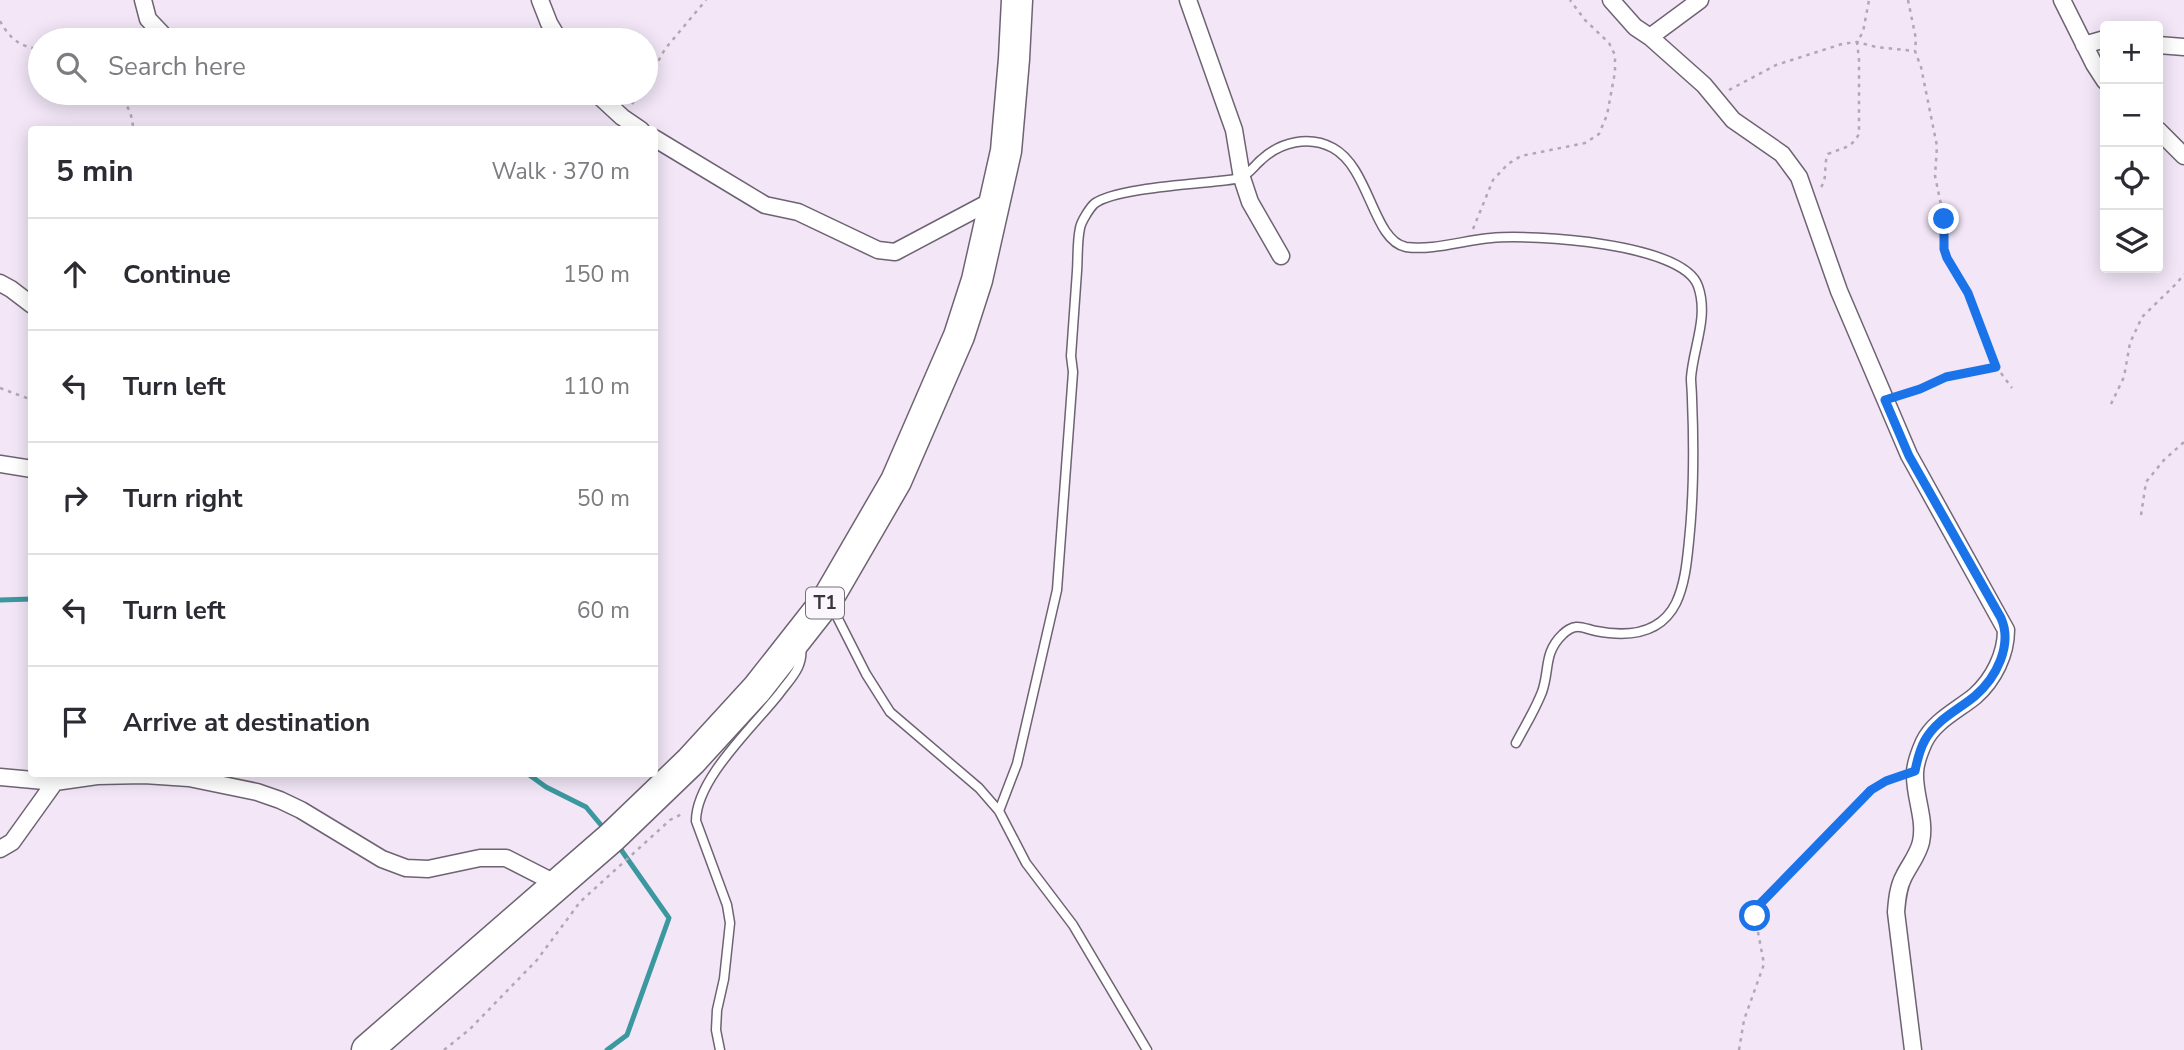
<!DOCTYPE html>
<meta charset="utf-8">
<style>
:root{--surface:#fff;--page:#f7f7f7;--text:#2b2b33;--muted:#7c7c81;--line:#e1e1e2}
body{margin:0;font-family:"Nunito Sans",sans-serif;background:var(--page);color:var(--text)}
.controls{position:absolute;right:21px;top:21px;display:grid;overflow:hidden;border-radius:7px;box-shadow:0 4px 18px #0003}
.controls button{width:63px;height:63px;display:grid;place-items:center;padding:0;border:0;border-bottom:2px solid var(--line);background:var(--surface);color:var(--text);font:35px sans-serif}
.stop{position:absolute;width:21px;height:21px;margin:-16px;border:5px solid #1a73e8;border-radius:50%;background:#fff}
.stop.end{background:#1a73e8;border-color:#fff;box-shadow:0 2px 7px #0008}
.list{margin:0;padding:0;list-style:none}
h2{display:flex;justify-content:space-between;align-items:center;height:91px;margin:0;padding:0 28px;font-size:30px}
h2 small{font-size:23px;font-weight:400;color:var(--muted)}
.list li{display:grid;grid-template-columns:46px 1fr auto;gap:21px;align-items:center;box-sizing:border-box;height:112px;padding:0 28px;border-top:2px solid var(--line)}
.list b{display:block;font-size:26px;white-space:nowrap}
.list em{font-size:23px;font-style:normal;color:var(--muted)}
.icon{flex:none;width:38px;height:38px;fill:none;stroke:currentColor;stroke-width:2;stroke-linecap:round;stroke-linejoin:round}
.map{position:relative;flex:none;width:2184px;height:1050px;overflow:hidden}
.search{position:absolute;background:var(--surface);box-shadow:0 4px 18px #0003;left:28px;top:28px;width:630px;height:77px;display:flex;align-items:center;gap:18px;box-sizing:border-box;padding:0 24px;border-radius:38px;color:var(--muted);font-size:26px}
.panel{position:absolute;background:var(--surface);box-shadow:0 4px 18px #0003;left:28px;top:126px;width:630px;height:651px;border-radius:7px}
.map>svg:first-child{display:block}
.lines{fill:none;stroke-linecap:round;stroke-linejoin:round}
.stream{stroke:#3b989f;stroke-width:5}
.lane-casing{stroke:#6e6372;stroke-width:11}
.street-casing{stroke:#6e6372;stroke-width:19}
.highway-casing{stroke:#6e6372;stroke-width:33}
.path{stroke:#b1a7b5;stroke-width:2.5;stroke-dasharray:3.5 5;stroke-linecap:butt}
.lane{stroke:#fff;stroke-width:8}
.street{stroke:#fff;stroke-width:16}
.highway{stroke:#fff;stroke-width:30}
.route{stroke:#1a73e8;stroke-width:9}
.labels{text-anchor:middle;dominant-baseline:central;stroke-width:7;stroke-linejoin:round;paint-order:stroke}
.shield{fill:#fbf6fd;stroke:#746f76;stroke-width:2}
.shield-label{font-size:19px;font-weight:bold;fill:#3a353c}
</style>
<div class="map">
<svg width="2184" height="1050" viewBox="0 0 2184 1050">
<rect width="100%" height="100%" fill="#f2e6f7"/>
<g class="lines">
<path class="stream" d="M 0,600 L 32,599
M 528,774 L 546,787 L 586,807 L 606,831
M 607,1050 L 627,1035 L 669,918 L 617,844"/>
<defs>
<path id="lane" d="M 831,605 L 866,674 L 890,712 L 979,788 L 999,811 L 1026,863 L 1073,925 L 1147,1050
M 999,811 L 1017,764 L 1057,590 L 1073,372 L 1071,356 C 1073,328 1075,299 1077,271 C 1078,257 1077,242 1080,228 C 1081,222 1089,209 1094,204 C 1112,189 1193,184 1219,181 C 1225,180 1234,180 1240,178 C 1248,175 1255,165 1261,160 C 1280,142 1309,135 1333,148 C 1370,168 1373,241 1406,247 C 1432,251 1465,240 1491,238 C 1532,234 1683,243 1698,286 C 1709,317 1693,348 1691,378 C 1691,384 1692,392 1692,399 C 1694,446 1694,493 1689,541 C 1687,561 1685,584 1676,603 C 1660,635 1627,637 1596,631 C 1590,630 1581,626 1576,627 C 1572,627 1566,631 1563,634 C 1543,653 1550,670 1542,692 C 1535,710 1525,726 1516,743
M 720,1050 L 716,1030 L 717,1010 L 724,979 L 730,923 L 727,905 L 696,821 C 696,779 753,727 779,694 C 790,679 804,667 801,647"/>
<path id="street" d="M 143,0 L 148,19 L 168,40
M 540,0 L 549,23 L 559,40
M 1188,0 L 1234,130 L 1242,178 L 1250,202 L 1281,256
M 1611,0 L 1635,27 L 1650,37 L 1704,85 L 1733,120 L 1782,154 L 1799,177 L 1839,291 L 1909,455 L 2006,630 C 2006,654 1994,679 1975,696 C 1958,710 1934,721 1924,742 C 1920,751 1915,763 1915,773 C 1914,796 1926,819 1921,842 C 1918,855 1910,864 1904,876 C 1898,887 1897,900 1896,912 L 1913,1050
M 2062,0 L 2094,64 L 2105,81
M 1650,37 L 1700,0
M 2084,45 L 2105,39
M 2158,45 L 2184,47
M 596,93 L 622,117 L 641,130
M 2158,130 L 2184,156
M 654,138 L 765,205 L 798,212 L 878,250 L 895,252 L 995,199
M 0,283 L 11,289 L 32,305
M 0,464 L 32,469
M 0,777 L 55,782 L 97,776 L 144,775 L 189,778 L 257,792 L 280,800 L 301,810 L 382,859 L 406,868 L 428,869 L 480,858 L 506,858 L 557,884
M 0,849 L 12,842 L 55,782"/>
<path id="highway" d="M 367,1050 L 612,837 L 691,761 L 757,689 L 827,600 L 896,481 L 959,336 L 977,280 L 1006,151 L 1014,59 L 1017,0"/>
</defs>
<use href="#lane" class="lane-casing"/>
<use href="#street" class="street-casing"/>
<use href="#highway" class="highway-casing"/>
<path class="path" d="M 1908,0 L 1916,39 L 1915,51 L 1921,67 L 1937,146 L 1935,176 L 1944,219 L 1944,249 L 1952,268 L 1968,293 L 1992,361 L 2012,388
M 0,21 C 10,39 20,47 40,49
M 531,40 L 536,35
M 646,83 L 665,49 L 706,0
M 1729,90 L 1776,65 L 1842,44 L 1857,42 L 1876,47 L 1915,51
M 117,93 C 127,104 133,114 133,130
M 632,104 L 640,93
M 1821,187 C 1828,178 1823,165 1828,154 C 1841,148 1851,149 1859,134 L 1859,60 L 1857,42 L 1863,32 L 1869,0
M 1473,229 L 1493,180 L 1508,164 L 1521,156 L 1585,143 L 1599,134 L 1607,115 L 1615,72 L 1615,55 L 1609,43 L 1585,20 L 1570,0
M 0,388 L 32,400
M 1901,395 L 1946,377 L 1995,367
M 2111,404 L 2124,377 L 2130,343 L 2142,317 L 2177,283 L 2184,274
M 2141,515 L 2146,482 L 2164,460 L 2184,442
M 444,1050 L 470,1029 L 537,960 L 580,902 L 670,820 L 684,813
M 1739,1050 L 1744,1020 L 1764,964 L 1755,916 L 1759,905 L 1871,790 L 1886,781 L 1898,777"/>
<use href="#lane" class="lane"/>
<use href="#street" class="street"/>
<use href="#highway" class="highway"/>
</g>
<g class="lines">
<path class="route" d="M 1755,916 L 1759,905 L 1871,790 L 1886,781 L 1915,771 C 1917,761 1920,749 1925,740 C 1936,720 1958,710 1975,696 C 1996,678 2013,645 2001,618 L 1909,456 L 1885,400 L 1920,389 L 1946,377 L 1996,367 L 1968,293 L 1947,258 L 1944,249 L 1944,219"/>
</g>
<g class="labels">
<rect class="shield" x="806" y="587.5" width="38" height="31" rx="5"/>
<g class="shield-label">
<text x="825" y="603">T1</text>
</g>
</g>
</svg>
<div class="controls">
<button>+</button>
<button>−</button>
<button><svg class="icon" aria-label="locate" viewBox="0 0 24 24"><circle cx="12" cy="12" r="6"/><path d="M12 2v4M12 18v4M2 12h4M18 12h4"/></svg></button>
<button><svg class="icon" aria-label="layers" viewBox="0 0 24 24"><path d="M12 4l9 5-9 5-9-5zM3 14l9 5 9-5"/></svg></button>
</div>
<div class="stop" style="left:1755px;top:916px"></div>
<div class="stop end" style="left:1944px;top:219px"></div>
<div class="search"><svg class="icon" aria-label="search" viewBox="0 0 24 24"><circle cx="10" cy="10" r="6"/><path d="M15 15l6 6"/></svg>Search here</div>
<section class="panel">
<h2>5 min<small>Walk · 370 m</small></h2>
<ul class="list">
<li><svg class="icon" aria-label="ahead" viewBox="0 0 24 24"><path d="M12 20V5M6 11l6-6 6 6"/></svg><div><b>Continue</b></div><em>150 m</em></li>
<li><svg class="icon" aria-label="left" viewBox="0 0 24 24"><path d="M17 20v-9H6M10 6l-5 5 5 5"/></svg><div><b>Turn left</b></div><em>110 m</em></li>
<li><svg class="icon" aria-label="right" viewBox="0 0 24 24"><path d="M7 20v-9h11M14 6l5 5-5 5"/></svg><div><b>Turn right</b></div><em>50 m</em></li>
<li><svg class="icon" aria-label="left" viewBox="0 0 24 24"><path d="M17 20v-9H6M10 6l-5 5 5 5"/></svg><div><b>Turn left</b></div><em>60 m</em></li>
<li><svg class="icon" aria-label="arrive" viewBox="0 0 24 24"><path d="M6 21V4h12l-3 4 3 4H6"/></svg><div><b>Arrive at destination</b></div></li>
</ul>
</section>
</div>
